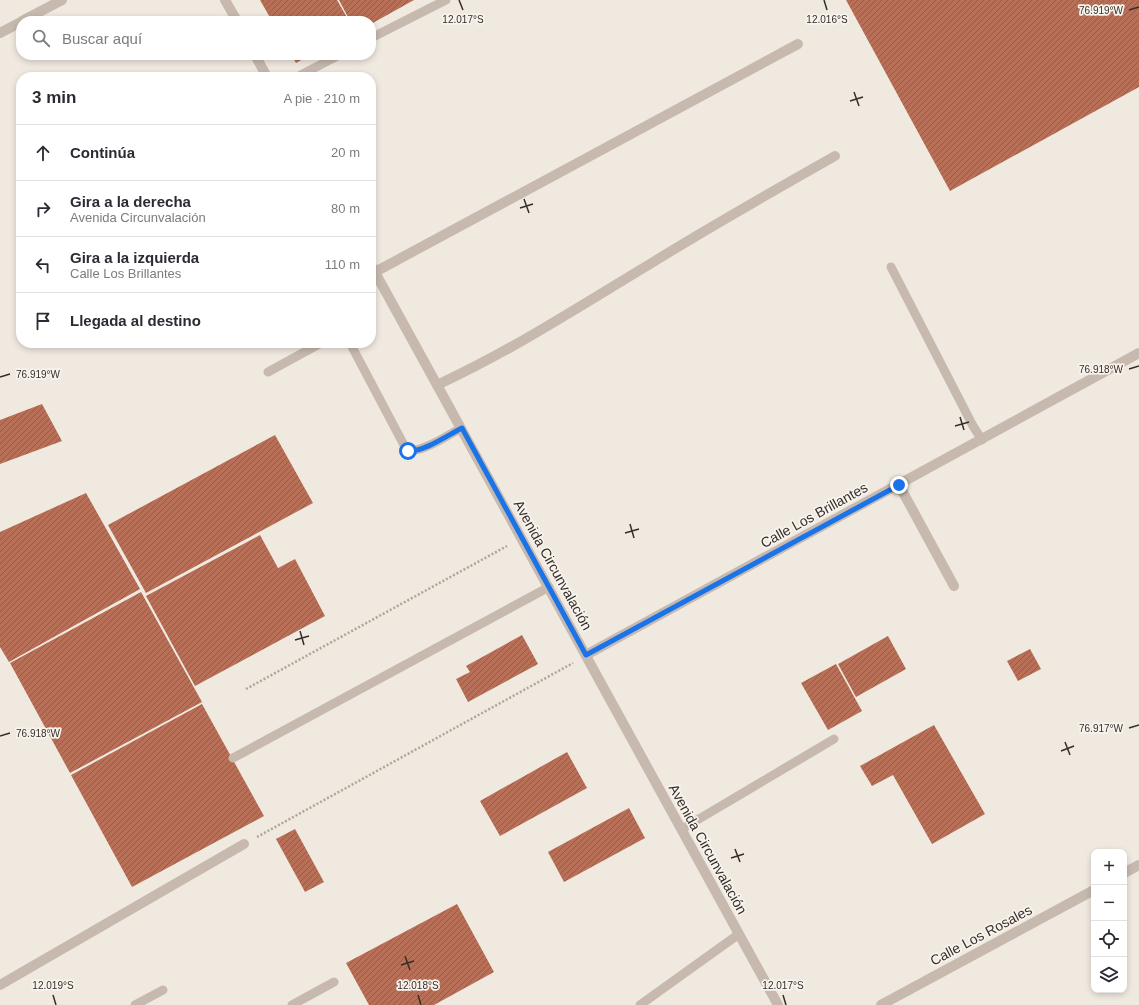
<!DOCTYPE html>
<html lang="es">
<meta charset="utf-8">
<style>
:root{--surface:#fff;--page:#f7f7f7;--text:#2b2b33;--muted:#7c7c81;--line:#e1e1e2}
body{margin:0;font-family:Helvetica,sans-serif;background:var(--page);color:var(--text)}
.controls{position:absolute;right:12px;bottom:12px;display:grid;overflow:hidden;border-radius:8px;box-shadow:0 2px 6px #0003}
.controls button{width:36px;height:36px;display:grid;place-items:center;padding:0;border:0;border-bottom:1px solid var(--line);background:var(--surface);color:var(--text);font:20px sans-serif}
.stop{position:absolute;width:12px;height:12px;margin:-9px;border:3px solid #1a73e8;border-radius:50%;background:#fff}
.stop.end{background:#1a73e8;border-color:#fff;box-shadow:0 1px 4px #0008}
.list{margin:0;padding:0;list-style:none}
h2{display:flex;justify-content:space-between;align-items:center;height:52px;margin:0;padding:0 16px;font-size:17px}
h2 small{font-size:13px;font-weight:400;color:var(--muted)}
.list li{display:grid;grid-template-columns:26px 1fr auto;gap:12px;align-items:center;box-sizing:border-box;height:56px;padding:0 16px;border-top:1px solid var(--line)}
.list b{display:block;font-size:15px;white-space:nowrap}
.list p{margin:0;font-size:13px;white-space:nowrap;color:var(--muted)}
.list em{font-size:13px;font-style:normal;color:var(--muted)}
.icon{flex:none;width:22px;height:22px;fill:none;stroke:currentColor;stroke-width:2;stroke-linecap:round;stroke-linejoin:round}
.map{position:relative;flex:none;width:1139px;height:1005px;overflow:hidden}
.search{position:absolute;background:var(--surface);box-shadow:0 2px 6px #0003;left:16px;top:16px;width:360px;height:44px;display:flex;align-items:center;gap:10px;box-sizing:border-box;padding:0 14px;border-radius:16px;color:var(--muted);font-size:15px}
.panel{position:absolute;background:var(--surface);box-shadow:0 2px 6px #0003;left:16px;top:72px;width:360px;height:276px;border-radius:16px}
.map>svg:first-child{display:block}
.building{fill:url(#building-hatch)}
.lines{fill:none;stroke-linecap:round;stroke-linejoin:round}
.path{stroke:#b2a397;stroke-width:2.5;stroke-dasharray:2 2;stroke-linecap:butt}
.service{stroke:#c7b9ad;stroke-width:9}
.minor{stroke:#c7b9ad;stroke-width:10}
.tertiary{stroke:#c7b9ad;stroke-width:10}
.route{stroke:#1a73e8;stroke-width:5}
.ticks{fill:none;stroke:#362e2b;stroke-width:1.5}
.labels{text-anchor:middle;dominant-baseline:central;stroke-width:3.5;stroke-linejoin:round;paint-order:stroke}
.street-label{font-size:14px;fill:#362e2b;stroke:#f8f3ec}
.ticks-label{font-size:10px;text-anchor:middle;fill:#362e2b;stroke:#f8f3ec;stroke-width:3.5;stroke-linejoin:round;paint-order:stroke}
</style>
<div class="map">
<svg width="1139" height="1005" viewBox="0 0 1139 1005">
<defs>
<pattern id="building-hatch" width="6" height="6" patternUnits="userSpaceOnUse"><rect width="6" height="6" fill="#b77057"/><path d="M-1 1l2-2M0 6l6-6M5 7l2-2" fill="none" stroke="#965c48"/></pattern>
</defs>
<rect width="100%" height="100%" fill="#f0e9e0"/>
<path class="building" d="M 260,0 L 337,0 L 349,21 L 272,21 Z
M 339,0 L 414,0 L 371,24 L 371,21 L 350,21 Z
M 846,0 L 1139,0 L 1139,87 L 950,191 Z
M 291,55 L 310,55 L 296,63 Z
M 42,404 L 62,441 L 0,464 L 0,420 Z
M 275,435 L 313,503 L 146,593 L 108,525 Z
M 86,493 L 140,589 L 9,662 L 0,647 L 0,532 Z
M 260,535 L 278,568 L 267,574 L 295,559 L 325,616 L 195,686 L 146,596 Z
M 141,592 L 202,702 L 70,773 L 10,663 Z
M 522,635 L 538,664 L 468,702 L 456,679 L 470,672 L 466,666 Z
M 888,636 L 906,669 L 856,697 L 838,664 Z
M 1030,649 L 1041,669 L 1018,681 L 1007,661 Z
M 836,664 L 862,711 L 828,730 L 801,683 Z
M 202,704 L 264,816 L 132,887 L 71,775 Z
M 934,725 L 985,814 L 932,844 L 893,775 L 872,786 L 860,766 Z
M 567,752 L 587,788 L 500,836 L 480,801 Z
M 629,808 L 645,838 L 564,882 L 548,852 Z
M 295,829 L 324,882 L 305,892 L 276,839 Z
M 457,904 L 494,972 L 434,1005 L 369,1005 L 346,963 Z"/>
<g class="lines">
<path class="path" d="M 246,689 L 507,546
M 257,837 L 573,663"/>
<path class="service" d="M 371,38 L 446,0
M 297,77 L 339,55
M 891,267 L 973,426 L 982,440
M 350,343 L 405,447 L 408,451 C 424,451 447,436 461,428
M 268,372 L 321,343
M 233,758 L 549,587
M 682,829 L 834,739
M 135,1005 L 163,990
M 292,1005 L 334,982
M 640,1005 L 739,934"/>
<path class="minor" d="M 22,21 L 62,0
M 0,33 L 21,22
M 375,272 L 798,44
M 437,385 C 511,351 580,306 650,264 C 711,226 773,191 835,156
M 899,485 L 954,586
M 586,655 L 1139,353
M 1124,873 L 1139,865
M 0,985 L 244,844
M 881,1005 L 1094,890"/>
<path class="tertiary" d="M 225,0 L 237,21
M 255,55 L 267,77
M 371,265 L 778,1005"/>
</g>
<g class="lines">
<path class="route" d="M 408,451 C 424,452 448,435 462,428 L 586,655 L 899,485"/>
</g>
<path class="ticks" d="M 459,0 L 463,10M 824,0 L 827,10M 1129,10 L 1139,7M 854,92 L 859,106M 850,101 L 863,97M 524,199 L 529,213M 520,208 L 533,204M 1129,369 L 1139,366M 0,377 L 10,374M 960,417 L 964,430M 955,426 L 969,422M 630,524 L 634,538M 625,533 L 639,529M 300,631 L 304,645M 295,640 L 309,636M 1129,728 L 1139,725M 0,736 L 10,733M 1065,742 L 1070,755M 1061,751 L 1074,746M 735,849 L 740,862M 731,858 L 744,854M 405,956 L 410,970M 401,965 L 414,961M 53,995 L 56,1005M 418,995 L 421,1005M 783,995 L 786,1005"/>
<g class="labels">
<g class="street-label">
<text transform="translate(814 515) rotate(-29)">Calle Los Brillantes</text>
<text transform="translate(553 565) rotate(61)">Avenida Circunvalación</text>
<text transform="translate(708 849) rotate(61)">Avenida Circunvalación</text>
<text transform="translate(981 935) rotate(-28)">Calle Los Rosales</text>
</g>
</g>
<g class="ticks-label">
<text x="1101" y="14">76.919°W</text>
<text x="463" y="23">12.017°S</text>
<text x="827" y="23">12.016°S</text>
<text x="1101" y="373">76.918°W</text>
<text x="38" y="378">76.919°W</text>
<text x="1101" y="732">76.917°W</text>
<text x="38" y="737">76.918°W</text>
<text x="53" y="989">12.019°S</text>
<text x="418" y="989">12.018°S</text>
<text x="783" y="989">12.017°S</text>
</g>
</svg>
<div class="controls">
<button>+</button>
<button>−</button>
<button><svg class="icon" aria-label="locate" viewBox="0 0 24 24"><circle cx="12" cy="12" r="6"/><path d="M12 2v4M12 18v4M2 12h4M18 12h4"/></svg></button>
<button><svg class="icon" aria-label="layers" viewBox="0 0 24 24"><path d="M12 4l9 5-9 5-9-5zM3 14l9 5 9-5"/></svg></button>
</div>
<div class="stop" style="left:408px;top:451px"></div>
<div class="stop end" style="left:899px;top:485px"></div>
<div class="search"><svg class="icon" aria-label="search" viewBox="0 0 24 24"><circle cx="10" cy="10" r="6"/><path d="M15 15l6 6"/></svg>Buscar aquí</div>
<section class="panel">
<h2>3 min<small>A pie · 210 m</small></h2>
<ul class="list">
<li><svg class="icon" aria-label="ahead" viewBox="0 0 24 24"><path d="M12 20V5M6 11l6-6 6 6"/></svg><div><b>Continúa</b></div><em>20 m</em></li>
<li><svg class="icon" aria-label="right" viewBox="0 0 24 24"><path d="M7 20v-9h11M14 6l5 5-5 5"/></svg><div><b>Gira a la derecha</b><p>Avenida Circunvalación</p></div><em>80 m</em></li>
<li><svg class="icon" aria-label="left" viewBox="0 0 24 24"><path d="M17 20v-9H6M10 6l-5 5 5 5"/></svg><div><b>Gira a la izquierda</b><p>Calle Los Brillantes</p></div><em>110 m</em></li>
<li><svg class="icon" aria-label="arrive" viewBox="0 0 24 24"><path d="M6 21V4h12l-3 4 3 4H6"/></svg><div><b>Llegada al destino</b></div></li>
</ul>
</section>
</div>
